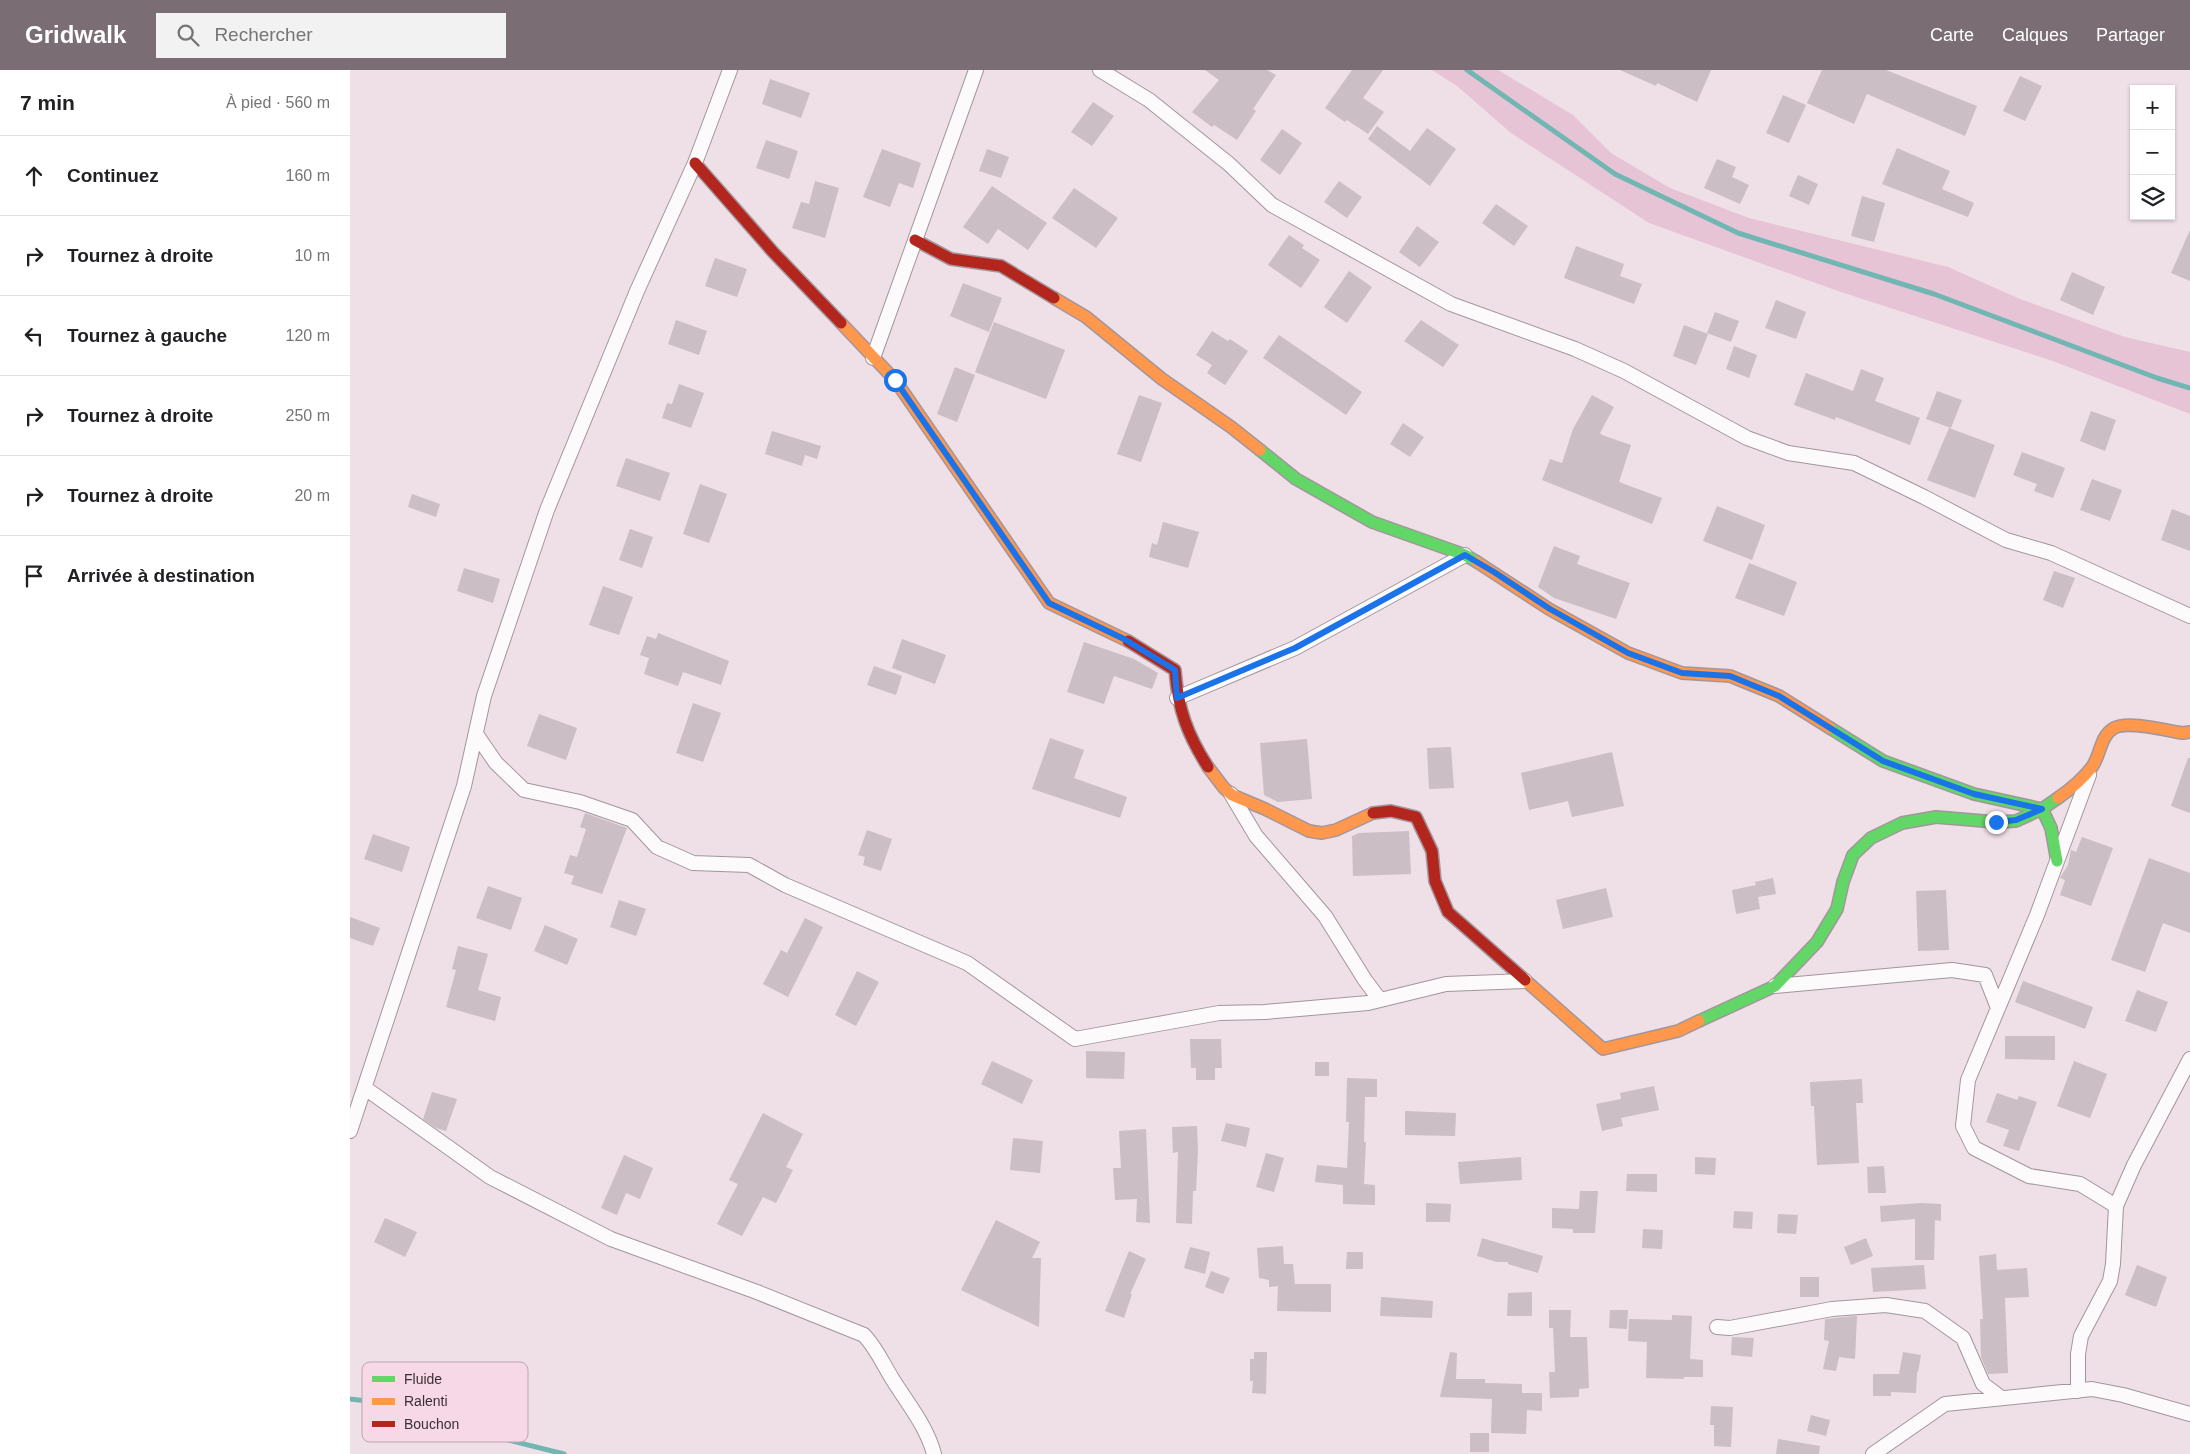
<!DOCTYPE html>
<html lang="fr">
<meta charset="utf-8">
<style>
:root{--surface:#fff;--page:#f2f2f2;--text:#202124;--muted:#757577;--line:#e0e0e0;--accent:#7a6d73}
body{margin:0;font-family:Arial,sans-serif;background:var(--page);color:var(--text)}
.controls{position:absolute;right:15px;top:15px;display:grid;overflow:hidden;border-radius:0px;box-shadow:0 1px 4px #0004}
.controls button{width:45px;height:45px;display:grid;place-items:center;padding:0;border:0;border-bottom:1px solid var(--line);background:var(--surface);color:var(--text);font:25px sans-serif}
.stop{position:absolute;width:15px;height:15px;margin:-11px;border:4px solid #1a73e8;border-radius:50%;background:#fff}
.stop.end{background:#1a73e8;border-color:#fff;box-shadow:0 1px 5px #0008}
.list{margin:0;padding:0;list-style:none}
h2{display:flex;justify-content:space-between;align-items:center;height:65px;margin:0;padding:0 20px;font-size:21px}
h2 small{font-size:16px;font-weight:400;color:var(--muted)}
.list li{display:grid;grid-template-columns:32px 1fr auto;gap:15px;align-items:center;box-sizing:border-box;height:80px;padding:0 20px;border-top:1px solid var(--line)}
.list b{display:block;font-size:19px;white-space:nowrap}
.list em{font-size:16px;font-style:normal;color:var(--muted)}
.icon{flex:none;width:28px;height:28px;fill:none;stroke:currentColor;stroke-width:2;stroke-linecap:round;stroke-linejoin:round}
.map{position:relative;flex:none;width:1840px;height:1384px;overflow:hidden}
header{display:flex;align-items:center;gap:30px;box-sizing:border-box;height:70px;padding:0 25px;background:var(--accent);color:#fff}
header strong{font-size:24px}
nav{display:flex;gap:28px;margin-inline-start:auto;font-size:18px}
.search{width:350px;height:45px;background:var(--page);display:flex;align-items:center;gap:12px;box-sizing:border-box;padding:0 18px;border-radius:0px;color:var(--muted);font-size:19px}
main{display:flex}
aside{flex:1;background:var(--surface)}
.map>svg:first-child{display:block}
.green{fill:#e7c4d5}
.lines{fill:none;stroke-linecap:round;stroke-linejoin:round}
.stream{stroke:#72b6b3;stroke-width:5}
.building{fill:#cbbec4}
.street-casing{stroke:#a2969c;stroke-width:16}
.fast-casing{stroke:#a2969c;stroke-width:14}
.slow-casing{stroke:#a2969c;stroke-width:14}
.jam-casing{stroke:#a2969c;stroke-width:14}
.street{stroke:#fdfafb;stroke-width:14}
.fast{stroke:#63d668;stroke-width:11}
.slow{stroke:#ff974d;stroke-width:11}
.jam{stroke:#b3261e;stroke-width:11}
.route{stroke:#1a73e8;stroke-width:6}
.key{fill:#f6d8e6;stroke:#bea5b1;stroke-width:1}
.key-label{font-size:14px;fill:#3b2f35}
</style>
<header>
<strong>Gridwalk</strong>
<div class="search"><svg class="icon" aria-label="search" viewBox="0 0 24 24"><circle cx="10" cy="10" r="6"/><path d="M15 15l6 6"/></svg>Rechercher</div>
<nav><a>Carte</a><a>Calques</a><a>Partager</a></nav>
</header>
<main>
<aside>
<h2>7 min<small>À pied · 560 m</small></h2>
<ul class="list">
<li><svg class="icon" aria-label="ahead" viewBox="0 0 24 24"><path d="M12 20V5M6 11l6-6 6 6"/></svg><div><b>Continuez</b></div><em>160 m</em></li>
<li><svg class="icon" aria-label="right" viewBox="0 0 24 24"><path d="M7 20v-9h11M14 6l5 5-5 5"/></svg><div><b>Tournez à droite</b></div><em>10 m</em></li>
<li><svg class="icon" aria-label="left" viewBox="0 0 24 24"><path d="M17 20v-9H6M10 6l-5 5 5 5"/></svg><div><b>Tournez à gauche</b></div><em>120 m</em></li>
<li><svg class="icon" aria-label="right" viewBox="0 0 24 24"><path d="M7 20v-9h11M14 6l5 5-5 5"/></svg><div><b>Tournez à droite</b></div><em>250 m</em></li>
<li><svg class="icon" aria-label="right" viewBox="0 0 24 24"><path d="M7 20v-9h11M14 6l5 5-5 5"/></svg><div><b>Tournez à droite</b></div><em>20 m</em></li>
<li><svg class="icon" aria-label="arrive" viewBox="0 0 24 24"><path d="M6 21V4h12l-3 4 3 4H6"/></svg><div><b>Arrivée à destination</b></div></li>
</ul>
</aside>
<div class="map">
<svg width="1840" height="1384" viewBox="0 0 1840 1384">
<rect width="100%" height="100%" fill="#efdfe7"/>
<path class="green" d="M 1082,0 L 1148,0 L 1223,45 L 1261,83 L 1320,118 L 1399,148 L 1598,197 L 1670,229 L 1775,267 L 1840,282 L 1840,344 L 1703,291 L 1488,221 L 1299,153 L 1161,63 L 1107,16 Z"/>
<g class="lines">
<path class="stream" d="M 1117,0 L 1265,104 L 1388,163 L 1584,224 L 1807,308 L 1840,318
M 0,1329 L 35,1333 L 71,1345 L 103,1346 L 134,1364 L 214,1384"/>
</g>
<path class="building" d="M 855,0 L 917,0 L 926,5 L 903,39 L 906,41 L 887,70 L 864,55 L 862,57 L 842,42 L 869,10 Z
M 1002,0 L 1033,0 L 1013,28 L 1034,42 L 1018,64 L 997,50 L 995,52 L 975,38 Z
M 1270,0 L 1361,0 L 1347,32 L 1307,13 L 1306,16 Z
M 1472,0 L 1536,0 L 1627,36 L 1615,66 L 1517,24 L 1504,54 L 1457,33 Z
M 1670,6 L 1692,16 L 1675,51 L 1653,41 Z
M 420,9 L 460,23 L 451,48 L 412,34 Z
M 1433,25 L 1456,35 L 1439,73 L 1416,63 Z
M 743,32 L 764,46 L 742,76 L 721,62 Z
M 1027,56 L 1060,81 L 1077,58 L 1106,79 L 1080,116 L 1018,69 Z
M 932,59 L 952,73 L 930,105 L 910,90 Z
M 416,70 L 448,81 L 439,109 L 406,98 Z
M 1547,78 L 1600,101 L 1592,119 L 1624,133 L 1618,147 L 1532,114 Z
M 532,79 L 571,93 L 563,118 L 549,113 L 540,137 L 513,127 Z
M 637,79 L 659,87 L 651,108 L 629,101 Z
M 1367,89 L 1386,97 L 1382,107 L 1399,115 L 1390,134 L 1354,118 Z
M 1448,105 L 1468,114 L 1459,135 L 1439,126 Z
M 465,111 L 489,118 L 475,168 L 442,158 L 451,132 L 459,134 Z
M 989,111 L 1012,127 L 997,148 L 974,132 Z
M 642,116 L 697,153 L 678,180 L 648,159 L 638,174 L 613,157 Z
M 724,118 L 768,148 L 746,178 L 702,148 Z
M 1512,126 L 1535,133 L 1524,172 L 1501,166 Z
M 1146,134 L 1178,156 L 1164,176 L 1132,153 Z
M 1067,156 L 1089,172 L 1070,197 L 1049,182 Z
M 1840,160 L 1840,211 L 1821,203 Z
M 939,165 L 954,175 L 952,178 L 970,190 L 951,218 L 918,195 Z
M 1226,176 L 1274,194 L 1270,206 L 1292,214 L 1284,234 L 1214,208 Z
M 365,188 L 397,199 L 387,227 L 355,216 Z
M 999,201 L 1022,217 L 997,253 L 974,237 Z
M 1722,202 L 1755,217 L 1743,245 L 1710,230 Z
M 613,213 L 652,228 L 639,262 L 600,246 Z
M 1426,230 L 1456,242 L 1446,269 L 1415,258 Z
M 1365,242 L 1389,251 L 1381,272 L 1357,263 Z
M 326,250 L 357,261 L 349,285 L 318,274 Z
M 1071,250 L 1109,275 L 1093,297 L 1054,271 Z
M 644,252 L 715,280 L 696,329 L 625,302 Z
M 1334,255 L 1358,264 L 1346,295 L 1323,286 Z
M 862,261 L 878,271 L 880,269 L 898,281 L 875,315 L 857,303 L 862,295 L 846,285 Z
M 929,265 L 1012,322 L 996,345 L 913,288 Z
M 1384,276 L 1407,285 L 1399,308 L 1376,299 Z
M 605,297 L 625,305 L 607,352 L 587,344 Z
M 1511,299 L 1534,308 L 1525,331 L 1570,348 L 1560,375 L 1486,347 L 1485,350 L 1444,335 L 1456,303 L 1503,321 Z
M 329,314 L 354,323 L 341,358 L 312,348 L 317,333 L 322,334 Z
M 1587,321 L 1612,330 L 1601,358 L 1576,349 Z
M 789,325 L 812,333 L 791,392 L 767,384 Z
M 1242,325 L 1264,337 L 1250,363 L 1252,365 L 1281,375 L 1269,412 L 1312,428 L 1302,454 L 1192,410 L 1200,389 L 1212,393 L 1223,359 Z
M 1741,341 L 1766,350 L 1755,381 L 1730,371 Z
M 1053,353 L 1074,367 L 1060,387 L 1040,374 Z
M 1599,358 L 1645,375 L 1625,428 L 1577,410 Z
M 422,361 L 471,376 L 467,389 L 455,385 L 452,396 L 415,384 Z
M 1672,382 L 1715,398 L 1703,428 L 1684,421 L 1687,414 L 1663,405 Z
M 276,388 L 320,403 L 310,431 L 266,416 Z
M 1742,409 L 1772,420 L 1760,451 L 1730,440 Z
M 350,414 L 377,424 L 359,473 L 333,464 Z
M 62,424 L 90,434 L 86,447 L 58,437 Z
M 1367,436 L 1415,455 L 1402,490 L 1353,471 Z
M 1822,439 L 1840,446 L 1840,481 L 1811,470 Z
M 813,452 L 849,462 L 838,498 L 799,487 L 802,473 L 807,475 Z
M 280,459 L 303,467 L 292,498 L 269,490 Z
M 1204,476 L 1230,486 L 1227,494 L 1280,513 L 1266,549 L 1204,528 L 1188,517 Z
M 1399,493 L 1447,512 L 1434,546 L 1385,528 Z
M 114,498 L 150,509 L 143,533 L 107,521 Z
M 1704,501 L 1725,508 L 1713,538 L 1693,530 Z
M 253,516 L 283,527 L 269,565 L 239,555 Z
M 308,563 L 379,591 L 371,615 L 333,602 L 328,616 L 294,604 L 299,588 L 290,585 L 297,566 L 306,569 Z
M 552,569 L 596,585 L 585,614 L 542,598 Z
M 734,572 L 784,589 L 808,603 L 802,619 L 764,606 L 754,634 L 717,622 Z
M 524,596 L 552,606 L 546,625 L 517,615 Z
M 343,633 L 371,643 L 353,692 L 326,683 Z
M 189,644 L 227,658 L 216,690 L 177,676 Z
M 700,668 L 734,680 L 724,708 L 777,727 L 770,748 L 682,719 Z
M 957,669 L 962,729 L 928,732 L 914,725 L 910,673 Z
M 1101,677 L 1104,718 L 1079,719 L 1077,678 Z
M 1262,682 L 1274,736 L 1222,747 L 1218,731 L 1179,740 L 1171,703 Z
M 1838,688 L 1840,688 L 1840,743 L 1821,736 Z
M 235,743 L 277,758 L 252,824 L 221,814 L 224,806 L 214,803 L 220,785 L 227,787 L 236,759 L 230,757 Z
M 517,760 L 542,769 L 531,801 L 513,795 L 515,787 L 508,785 Z
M 1059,761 L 1061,804 L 1003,806 L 1002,766 L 1009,763 Z
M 23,764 L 60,777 L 52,802 L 14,789 Z
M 1732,767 L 1763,778 L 1741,836 L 1710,825 L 1715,810 L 1710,808 L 1718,795 L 1721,780 L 1726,782 Z
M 1799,788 L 1840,803 L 1840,863 L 1813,853 L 1795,902 L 1761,890 Z
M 1423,808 L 1426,824 L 1408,827 L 1410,839 L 1386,844 L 1382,820 L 1406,815 L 1405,812 Z
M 138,816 L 172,828 L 161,860 L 126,848 Z
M 1256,818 L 1263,847 L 1213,859 L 1206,830 Z
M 1596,820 L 1599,880 L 1568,881 L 1566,821 Z
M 269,830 L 296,839 L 286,866 L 260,857 Z
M 0,847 L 30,858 L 23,876 L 0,868 Z
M 455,848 L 473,857 L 438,927 L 413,914 L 431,880 L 437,883 Z
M 195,855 L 228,869 L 217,895 L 184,881 Z
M 108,876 L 138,884 L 128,920 L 151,927 L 145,951 L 96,937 L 106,900 L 102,899 Z
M 507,901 L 529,912 L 506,956 L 485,945 Z
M 1673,911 L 1743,937 L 1735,959 L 1665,932 Z
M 1787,920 L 1818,932 L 1806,962 L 1775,951 Z
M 1655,966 L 1705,966 L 1705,990 L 1655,989 Z
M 840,969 L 871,969 L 872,998 L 865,998 L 865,1010 L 846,1010 L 846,998 L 841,998 Z
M 736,981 L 775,982 L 774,1009 L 736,1008 Z
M 642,991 L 683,1010 L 672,1034 L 631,1014 Z
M 1724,991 L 1757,1004 L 1740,1048 L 1707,1036 Z
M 965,992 L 979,992 L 979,1006 L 965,1006 Z
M 997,1008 L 1027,1009 L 1027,1027 L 1015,1027 L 1014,1072 L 1016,1072 L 1014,1114 L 1025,1115 L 1025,1135 L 993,1134 L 993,1115 L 965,1112 L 967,1095 L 997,1098 L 999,1052 L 996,1052 Z
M 1512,1009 L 1513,1033 L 1506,1033 L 1509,1093 L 1467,1095 L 1464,1036 L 1461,1036 L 1460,1012 Z
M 1304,1016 L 1309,1040 L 1271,1048 L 1273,1056 L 1252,1061 L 1246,1034 L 1271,1029 L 1270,1023 Z
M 82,1022 L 107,1029 L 96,1061 L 86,1058 L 73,1049 Z
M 1647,1023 L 1667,1030 L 1669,1026 L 1687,1032 L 1669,1081 L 1653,1076 L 1659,1060 L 1636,1052 Z
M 1055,1041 L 1106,1043 L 1105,1066 L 1055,1065 Z
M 413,1043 L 453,1064 L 436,1097 L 443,1100 L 426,1133 L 413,1127 L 392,1166 L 367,1154 L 388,1114 L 379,1110 Z
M 876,1053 L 900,1058 L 896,1077 L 871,1071 Z
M 847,1056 L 848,1081 L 846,1121 L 843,1121 L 842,1154 L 826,1153 L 828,1082 L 823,1083 L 822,1057 Z
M 796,1059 L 800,1153 L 786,1152 L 787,1129 L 765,1130 L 763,1098 L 771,1098 L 769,1061 Z
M 663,1068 L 693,1071 L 690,1103 L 660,1100 Z
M 916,1083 L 934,1088 L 924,1122 L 906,1117 Z
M 274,1085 L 303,1098 L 290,1129 L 276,1123 L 267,1145 L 251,1138 Z
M 1171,1087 L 1172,1110 L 1110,1114 L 1108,1092 Z
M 1345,1087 L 1366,1088 L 1365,1105 L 1345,1104 Z
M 1534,1096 L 1536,1123 L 1518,1123 L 1517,1097 Z
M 1277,1104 L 1307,1104 L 1307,1122 L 1276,1121 Z
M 1230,1121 L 1248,1121 L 1245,1163 L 1223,1163 L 1223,1159 L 1202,1158 L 1202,1138 L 1229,1139 Z
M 1076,1133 L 1101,1134 L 1100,1152 L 1076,1152 Z
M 1571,1133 L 1591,1134 L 1591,1151 L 1585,1150 L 1584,1190 L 1565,1190 L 1565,1149 L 1531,1152 L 1530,1136 Z
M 1384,1141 L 1403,1142 L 1402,1159 L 1383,1158 Z
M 1428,1144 L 1448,1145 L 1446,1164 L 1427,1163 Z
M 35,1148 L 67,1162 L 55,1187 L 24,1172 Z
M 646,1150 L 690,1172 L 682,1188 L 691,1188 L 689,1257 L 611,1220 Z
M 1293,1159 L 1313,1160 L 1312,1179 L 1292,1178 Z
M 1132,1168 L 1193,1186 L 1188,1203 L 1158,1194 L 1158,1192 L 1147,1192 L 1127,1186 Z
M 1516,1168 L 1523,1186 L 1501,1195 L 1494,1177 Z
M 933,1176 L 934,1194 L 943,1194 L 945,1214 L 981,1214 L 981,1242 L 927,1241 L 928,1216 L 919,1217 L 919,1210 L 909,1208 L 907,1178 Z
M 840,1177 L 860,1182 L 855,1204 L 834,1198 Z
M 779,1181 L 796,1189 L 780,1224 L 782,1224 L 774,1248 L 755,1241 Z
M 997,1182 L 1013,1182 L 1013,1199 L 996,1199 Z
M 1646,1184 L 1647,1200 L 1677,1198 L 1679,1227 L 1655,1228 L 1658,1303 L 1638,1304 L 1631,1287 L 1630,1249 L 1633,1249 L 1629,1186 Z
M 1574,1195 L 1576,1219 L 1523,1222 L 1521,1198 Z
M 1787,1195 L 1817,1207 L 1806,1237 L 1775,1225 Z
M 861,1201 L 880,1208 L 873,1224 L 855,1217 Z
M 1450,1207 L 1469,1207 L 1469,1227 L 1450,1227 Z
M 1182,1222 L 1182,1246 L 1157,1246 L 1158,1223 Z
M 1031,1227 L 1083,1231 L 1082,1248 L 1030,1246 Z
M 1199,1240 L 1221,1240 L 1220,1267 L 1237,1267 L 1239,1318 L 1229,1319 L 1229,1327 L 1200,1328 L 1199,1302 L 1205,1302 L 1203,1258 L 1199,1258 Z
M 1260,1240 L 1278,1240 L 1277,1259 L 1259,1258 Z
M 1322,1245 L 1342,1246 L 1340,1289 L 1353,1290 L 1353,1307 L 1334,1307 L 1334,1309 L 1296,1308 L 1297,1272 L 1278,1271 L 1279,1249 L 1322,1250 Z
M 1505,1246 L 1507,1246 L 1505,1289 L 1489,1287 L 1486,1301 L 1473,1299 L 1479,1271 L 1474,1270 L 1475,1249 Z
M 1382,1267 L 1404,1268 L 1402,1287 L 1381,1285 Z
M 904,1282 L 917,1282 L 916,1324 L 902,1323 L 903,1311 L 900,1311 L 900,1289 L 904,1289 Z
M 1100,1282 L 1107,1283 L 1106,1309 L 1135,1309 L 1135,1313 L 1172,1314 L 1172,1323 L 1192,1323 L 1192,1341 L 1177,1340 L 1176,1364 L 1141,1363 L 1142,1329 L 1090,1327 Z
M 1553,1282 L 1571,1285 L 1568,1302 L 1567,1302 L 1566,1323 L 1541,1322 L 1541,1326 L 1523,1326 L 1523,1304 L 1549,1304 Z
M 1361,1336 L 1383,1337 L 1381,1377 L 1364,1376 L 1364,1355 L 1360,1355 Z
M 1461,1345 L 1480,1350 L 1476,1366 L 1457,1361 Z
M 1120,1363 L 1139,1363 L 1139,1382 L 1120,1382 Z
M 1428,1369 L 1470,1376 L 1469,1384 L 1426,1384 Z"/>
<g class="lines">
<defs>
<path id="street" d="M 750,0 L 799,30 L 879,94 L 922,135 L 1101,234 L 1225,279 L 1274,301 L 1397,368 L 1438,383 L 1504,393 L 1574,427 L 1656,470 L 1701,483 L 1840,546
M 523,288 L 626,0
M 827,628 L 945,578 L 1115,485
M 126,664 L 146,693 L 174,720 L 230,732 L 282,750 L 307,777 L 343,793 L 399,795 L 435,815 L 617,893 L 725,969 L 869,943 L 915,942 L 1018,933 L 1096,914 L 1175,911
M 1739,705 L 1687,845 L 1618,1010 L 1613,1056 L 1624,1078 L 1679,1106 L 1730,1114 L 1766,1136
M 881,724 L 906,766 L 975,846 L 1015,910 L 1030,930
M 1425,916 L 1602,900 L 1635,905 L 1648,938
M 15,1018 L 140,1107 L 261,1169 L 407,1222 L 514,1265 C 527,1279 533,1294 543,1310 C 558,1334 577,1357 584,1384
M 0,1061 L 114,716 L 134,626 L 197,440 L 287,221 L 345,93 L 380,0
M 1367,1257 L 1380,1258 L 1482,1239 L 1536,1235 L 1575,1241 L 1613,1268 L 1633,1314 L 1650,1327
M 1728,1321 L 1728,1284 L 1731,1266 L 1760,1211 L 1763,1194 L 1766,1136 L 1784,1095 L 1840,989
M 1523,1384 L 1595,1334 L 1742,1319 L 1773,1325 L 1840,1344"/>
<path id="fast" d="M 910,380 L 946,409 L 1022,452 L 1115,485 L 1127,492
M 1480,658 L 1533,691 L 1624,724 L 1692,739 L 1701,758 L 1707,791
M 1349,951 L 1425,916 L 1467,872 L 1487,839 L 1493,812 L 1503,785 L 1521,768 L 1552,753 L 1586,747 L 1646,752 L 1666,751 L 1692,739 L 1708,728"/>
<path id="slow" d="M 704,228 L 736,247 L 812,309 L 881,357 L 910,380
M 491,253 L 545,310 L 699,533 L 778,571
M 1127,492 L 1199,539 L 1278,583 L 1332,603 L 1380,606 L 1429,626 L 1480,658
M 858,697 L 874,718 L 882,725 L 915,739 L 959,761 L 972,763 L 986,760 L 1023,743
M 1708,728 C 1721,719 1732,710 1742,697 C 1751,684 1750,666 1764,658 C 1778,650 1818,661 1833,663 L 1840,662
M 1175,910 L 1253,979 L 1328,961 L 1349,951"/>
<path id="jam" d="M 345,93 L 423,182 L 491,253
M 565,170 L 601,189 L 651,196 L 704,228
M 778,571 L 825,600 C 828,639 837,664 858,697
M 1023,743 L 1041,741 L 1066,747 L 1082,781 L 1085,811 L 1098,842 L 1175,910"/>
</defs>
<use href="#street" class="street-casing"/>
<use href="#fast" class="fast-casing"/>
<use href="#slow" class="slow-casing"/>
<use href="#jam" class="jam-casing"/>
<use href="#street" class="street"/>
<use href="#fast" class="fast"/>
<use href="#slow" class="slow"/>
<use href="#jam" class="jam"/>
</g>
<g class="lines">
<path class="route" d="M 545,310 L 699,533 L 774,569 L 825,600 L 827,628 L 945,578 L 1115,485 L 1144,502 L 1200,539 L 1278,583 L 1332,603 L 1380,606 L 1429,626 L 1533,691 L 1624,724 L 1692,739 L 1666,750 L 1646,752"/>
</g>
<rect x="12" y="1292" width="166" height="80" rx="8" class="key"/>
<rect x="22" y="1306" width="23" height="6" fill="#63d668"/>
<rect x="22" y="1328" width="23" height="7" fill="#ff974d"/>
<rect x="22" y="1351" width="23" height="6" fill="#b3261e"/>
<g class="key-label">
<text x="54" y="1314">Fluide</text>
<text x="54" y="1336">Ralenti</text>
<text x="54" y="1359">Bouchon</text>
</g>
</svg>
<div class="controls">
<button>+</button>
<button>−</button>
<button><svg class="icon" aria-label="layers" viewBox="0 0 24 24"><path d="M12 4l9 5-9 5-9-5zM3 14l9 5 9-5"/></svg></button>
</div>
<div class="stop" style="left:545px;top:310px"></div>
<div class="stop end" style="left:1646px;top:752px"></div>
</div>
</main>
